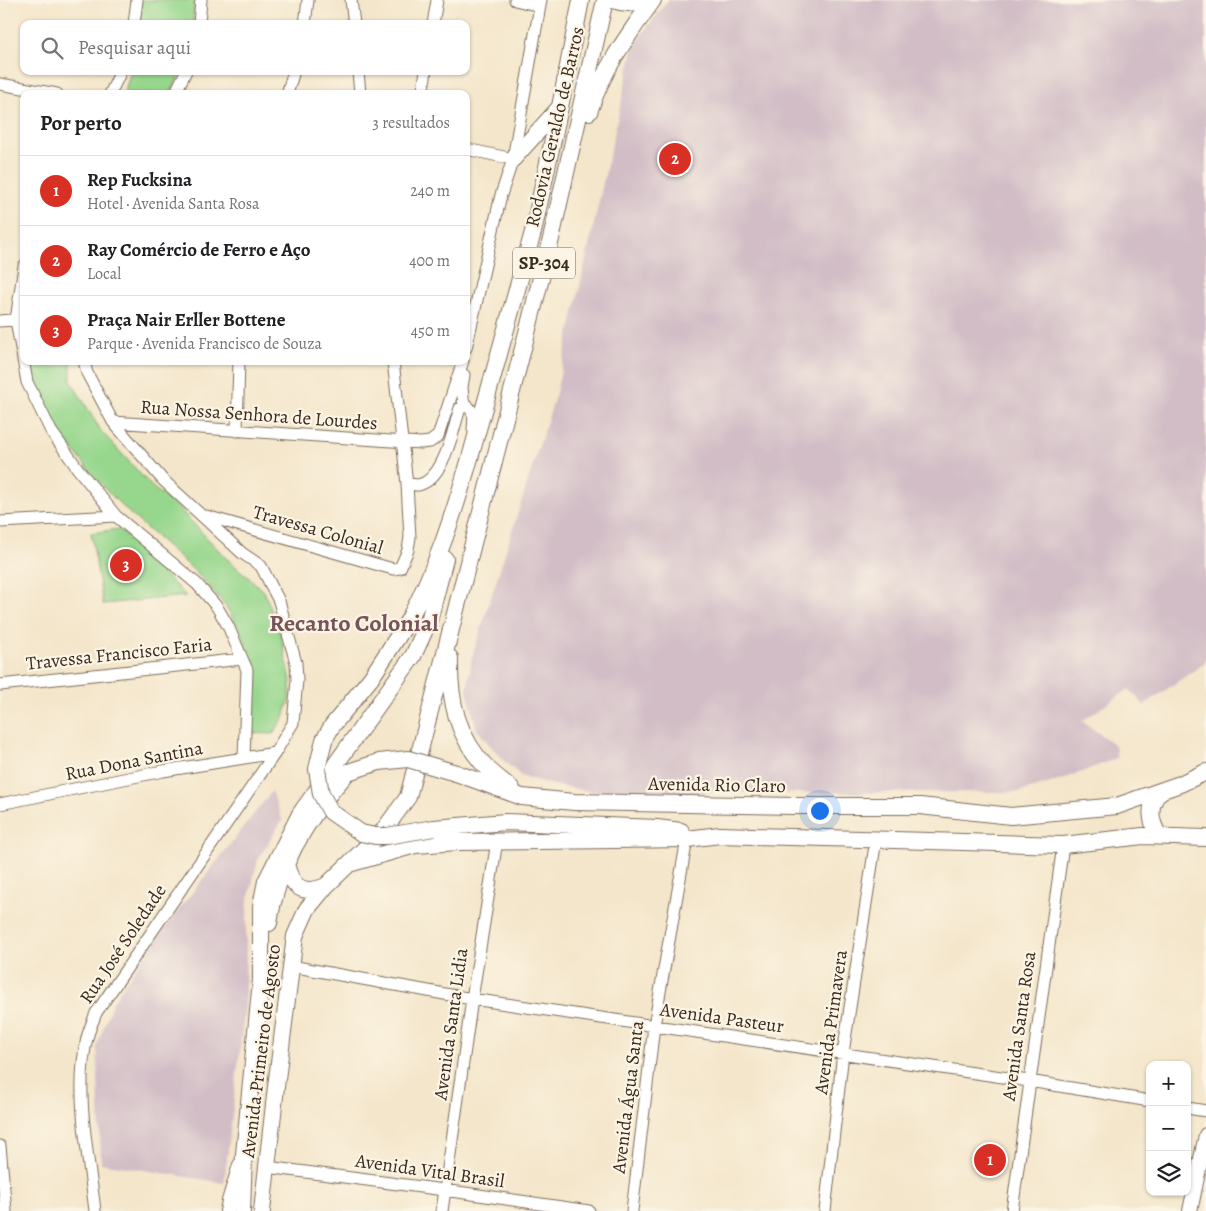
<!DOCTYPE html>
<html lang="pt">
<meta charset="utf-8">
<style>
:root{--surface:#fff;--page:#f2f2f2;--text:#202124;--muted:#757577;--line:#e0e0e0;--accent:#d93025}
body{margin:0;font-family:Alegreya,serif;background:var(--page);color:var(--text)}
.controls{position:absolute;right:15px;bottom:15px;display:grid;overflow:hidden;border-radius:10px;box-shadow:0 1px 4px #0004}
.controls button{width:45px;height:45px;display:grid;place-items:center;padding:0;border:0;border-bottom:1px solid var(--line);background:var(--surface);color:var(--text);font:25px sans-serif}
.you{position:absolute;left:819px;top:810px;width:18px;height:18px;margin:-12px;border:4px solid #fff;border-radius:50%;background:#1a73e8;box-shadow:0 0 0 8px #1a73e833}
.badge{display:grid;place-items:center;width:32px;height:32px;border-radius:50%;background:var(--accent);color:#fff;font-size:16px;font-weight:700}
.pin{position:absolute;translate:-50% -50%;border:2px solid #fff;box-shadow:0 1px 5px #0006}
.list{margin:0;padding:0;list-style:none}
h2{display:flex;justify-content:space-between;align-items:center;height:65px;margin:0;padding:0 20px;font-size:21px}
h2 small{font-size:16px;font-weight:400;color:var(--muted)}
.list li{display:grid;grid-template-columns:32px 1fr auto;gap:15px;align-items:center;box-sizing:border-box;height:70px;padding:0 20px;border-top:1px solid var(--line)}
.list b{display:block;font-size:19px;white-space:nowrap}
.list p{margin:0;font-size:16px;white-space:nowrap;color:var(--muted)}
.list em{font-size:16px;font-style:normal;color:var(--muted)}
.icon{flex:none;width:28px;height:28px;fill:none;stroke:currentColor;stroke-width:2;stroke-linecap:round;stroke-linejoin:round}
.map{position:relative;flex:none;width:1206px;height:1211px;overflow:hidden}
.search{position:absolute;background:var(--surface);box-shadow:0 1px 4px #0004;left:20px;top:20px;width:450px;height:55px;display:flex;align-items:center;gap:12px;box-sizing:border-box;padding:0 18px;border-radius:10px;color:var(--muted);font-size:19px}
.panel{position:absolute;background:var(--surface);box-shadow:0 1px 4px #0004;left:20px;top:90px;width:450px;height:275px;border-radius:10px}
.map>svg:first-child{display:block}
.industrial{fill:#d2bdc6}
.green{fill:#97d78d;stroke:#698056}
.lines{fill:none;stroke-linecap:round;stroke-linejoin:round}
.minor-casing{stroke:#7c6c5b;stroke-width:13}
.major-casing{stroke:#7c6c5b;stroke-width:16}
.highway-casing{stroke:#7c6c5b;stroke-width:18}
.minor{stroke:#fff;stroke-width:11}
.major{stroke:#fff;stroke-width:14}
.highway{stroke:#fff;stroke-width:16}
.highway-bridge-casing{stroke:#7c6c5b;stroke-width:18;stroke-linecap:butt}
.highway-bridge{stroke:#fff;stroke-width:16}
.labels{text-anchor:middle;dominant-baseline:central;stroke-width:4.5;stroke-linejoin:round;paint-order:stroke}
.shield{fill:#fcf5e5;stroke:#75675a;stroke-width:1}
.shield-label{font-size:18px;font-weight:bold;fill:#3b2a1e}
.street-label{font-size:19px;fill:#3b2a1e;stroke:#fcf5e5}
.district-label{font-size:24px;font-weight:bold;fill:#765459;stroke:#fcf5e5}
</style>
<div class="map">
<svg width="1206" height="1211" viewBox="0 0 1206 1211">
<rect width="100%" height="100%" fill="#fcf5e5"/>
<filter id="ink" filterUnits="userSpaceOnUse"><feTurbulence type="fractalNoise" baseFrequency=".02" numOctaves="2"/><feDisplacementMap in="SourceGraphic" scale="10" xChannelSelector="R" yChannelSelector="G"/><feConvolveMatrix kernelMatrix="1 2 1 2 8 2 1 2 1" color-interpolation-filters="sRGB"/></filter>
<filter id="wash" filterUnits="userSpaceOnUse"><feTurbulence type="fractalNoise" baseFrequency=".0096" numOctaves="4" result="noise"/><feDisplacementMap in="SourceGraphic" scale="20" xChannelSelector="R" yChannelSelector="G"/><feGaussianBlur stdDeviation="1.12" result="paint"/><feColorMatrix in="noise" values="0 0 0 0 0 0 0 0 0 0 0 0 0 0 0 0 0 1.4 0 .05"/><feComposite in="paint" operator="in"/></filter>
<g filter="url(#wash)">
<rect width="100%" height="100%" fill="#f4e6cb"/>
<path class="industrial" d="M 668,0 L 1206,0 L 1206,662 L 1144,705 L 1129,689 L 1082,721 L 1115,745 L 1117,758 L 1064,779 L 1020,792 L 793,793 L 589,791 L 554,785 L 521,776 L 503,760 L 477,730 L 467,690 L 472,657 L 556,393 L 634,45 Z
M 272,791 L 282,820 L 258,860 L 248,901 L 246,934 L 245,1007 L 224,1183 L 101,1163 L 97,1046 L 112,1003 L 156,939 Z"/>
<path class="green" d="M 141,0 L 194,0 L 193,24 L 141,24 Z
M 131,71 L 181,71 L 170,94 L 124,94 Z
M 28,361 L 71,361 L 71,381 L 101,431 L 153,488 L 173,502 L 226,558 L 264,591 L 280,633 L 291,680 L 289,701 L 284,717 L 273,734 L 247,733 C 249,707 254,679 248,654 C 233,589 160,545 116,500 C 97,481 81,460 65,439 C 55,425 34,396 30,380 C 28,374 28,367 28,361 Z
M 119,529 L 186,596 L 103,604 L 91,533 Z"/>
</g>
<g filter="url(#ink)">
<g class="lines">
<defs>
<path id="minor" d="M 351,0 L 354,24
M 515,0 L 540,6
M 134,24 L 137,0
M 199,24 L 201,0
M 305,24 L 308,0
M 433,24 L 437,0
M 358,71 L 360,94
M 0,84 L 57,94
M 110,94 L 121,71
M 175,94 L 186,71
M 287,94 L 294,71
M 422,94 L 426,71
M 466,149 L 513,159
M 24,266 L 16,320 L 27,382 L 51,431 L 78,469 L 116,516 L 197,584 L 217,607 L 228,626 L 247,670 L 244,758
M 0,321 L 22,319
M 466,348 L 501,195 L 513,159 L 541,0
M 84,361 L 87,373 L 113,422 L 162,479 L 242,553 L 261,566 L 279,601 L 296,663 L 297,680 L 293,723 L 275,753 L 96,1013 C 93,1021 89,1030 87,1038 C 74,1092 89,1157 95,1211
M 464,407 L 462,387 L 464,375
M 113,422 L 421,443 L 430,442 L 438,436 L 463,361
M 237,431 L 239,361
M 407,484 C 410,484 415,485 418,485 C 444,480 453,430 460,408 L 468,406 C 475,414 474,419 473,429
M 206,516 L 393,569 L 400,568 L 408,550 L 410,537 L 407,484 L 393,361
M 0,522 L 116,516
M 0,685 L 242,659
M 0,804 L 163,771 L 275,753
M 291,966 L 472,999 L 1029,1081 L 1150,1101
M 1187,1108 L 1206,1111
M 0,1146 L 6,1211
M 267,1167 L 444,1190 L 589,1211
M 442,1211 L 472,999 L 497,841
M 632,1211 L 654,1026 L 687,839
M 825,1211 L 843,1053 L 876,839
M 1012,1211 L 1063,845"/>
<path id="major" d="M 227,1211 L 229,1201 L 240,1165
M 1190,1211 L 1206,1135"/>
<path id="highway" d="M 613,0 C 624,4 634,4 644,0
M 589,112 C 602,71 628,35 653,0
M 513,159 L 560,107
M 408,621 C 436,570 454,513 470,458 L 533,232 L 560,107 L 581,0
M 450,658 C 449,700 457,738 488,769 C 495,776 504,782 512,789
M 456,773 L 522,797 L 574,802 L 794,806 L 920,806 L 1011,816 L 1117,806 L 1180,784 L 1206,772
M 434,828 L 506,822 L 657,828 L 681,831
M 1159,836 C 1150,821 1147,804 1161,791
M 352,863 L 415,845 L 458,842 L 687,839 L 720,835 L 1063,845 L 1143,836 L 1206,838
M 286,864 C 292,887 302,896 326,886
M 269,923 C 277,865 309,815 348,772
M 261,979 L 261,906 L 266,881 L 300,814 L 413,656 L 429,621 L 445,559
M 242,1211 L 244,1154 L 262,970
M 262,1211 L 276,1087 L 295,936 L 307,909 L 326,886 L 383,831 L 408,797 L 551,239 L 605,0"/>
</defs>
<use href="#minor" class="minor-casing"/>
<use href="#major" class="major-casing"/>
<use href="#highway" class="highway-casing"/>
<use href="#minor" class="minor"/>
<use href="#major" class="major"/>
<use href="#highway" class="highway"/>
<defs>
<path id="highway-bridge" d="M 408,621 L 371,678 L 332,726 L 324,740 L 317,769 L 321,794 L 331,812 L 361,833 L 375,836 L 387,836 L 434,828
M 348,772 L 379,762 L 408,759 L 456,773"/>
</defs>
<use href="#highway-bridge" class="highway-bridge-casing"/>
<use href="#highway-bridge" class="highway-bridge"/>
</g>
</g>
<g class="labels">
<rect class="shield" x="513" y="247.5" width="62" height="31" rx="4"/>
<g class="shield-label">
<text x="544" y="263">SP-304</text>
</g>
<g class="street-label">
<text transform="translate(555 127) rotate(-77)">Rodovia Geraldo de Barros</text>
<text transform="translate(259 415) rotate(4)">Rua Nossa Senhora de Lourdes</text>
<text transform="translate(318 530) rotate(16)">Travessa Colonial</text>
<text transform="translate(119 654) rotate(-6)">Travessa Francisco Faria</text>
<text transform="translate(134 761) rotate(-11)">Rua Dona Santina</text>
<text transform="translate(717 785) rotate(1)">Avenida Rio Claro</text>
<text transform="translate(123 944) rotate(-56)">Rua José Soledade</text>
<text transform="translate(722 1018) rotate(8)">Avenida Pasteur</text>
<text transform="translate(831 1022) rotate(-82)">Avenida Primavera</text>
<text transform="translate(451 1024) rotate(-82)">Avenida Santa Lidia</text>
<text transform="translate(1019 1026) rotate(-82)">Avenida Santa Rosa</text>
<text transform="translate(261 1051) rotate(-83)">Avenida Primeiro de Agosto</text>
<text transform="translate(628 1097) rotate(-83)">Avenida Água Santa</text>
<text transform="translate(430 1171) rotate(8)">Avenida Vital Brasil</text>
</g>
<g class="district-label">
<text x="354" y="623">Recanto Colonial</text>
</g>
</g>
</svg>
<div class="controls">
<button>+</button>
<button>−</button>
<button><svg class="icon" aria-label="layers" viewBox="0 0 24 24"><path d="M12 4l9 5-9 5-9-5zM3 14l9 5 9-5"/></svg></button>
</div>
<div class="you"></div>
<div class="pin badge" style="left:990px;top:1160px">1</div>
<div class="pin badge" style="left:675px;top:159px">2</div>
<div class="pin badge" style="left:126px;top:565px">3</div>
<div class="search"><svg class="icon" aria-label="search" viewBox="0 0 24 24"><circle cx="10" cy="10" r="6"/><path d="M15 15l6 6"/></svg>Pesquisar aqui</div>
<section class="panel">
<h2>Por perto<small>3 resultados</small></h2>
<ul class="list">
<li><span class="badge">1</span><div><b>Rep Fucksina</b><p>Hotel · Avenida Santa Rosa</p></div><em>240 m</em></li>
<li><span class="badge">2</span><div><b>Ray Comércio de Ferro e Aço</b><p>Local</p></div><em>400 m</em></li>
<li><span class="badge">3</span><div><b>Praça Nair Erller Bottene</b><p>Parque · Avenida Francisco de Souza</p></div><em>450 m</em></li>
</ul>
</section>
</div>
